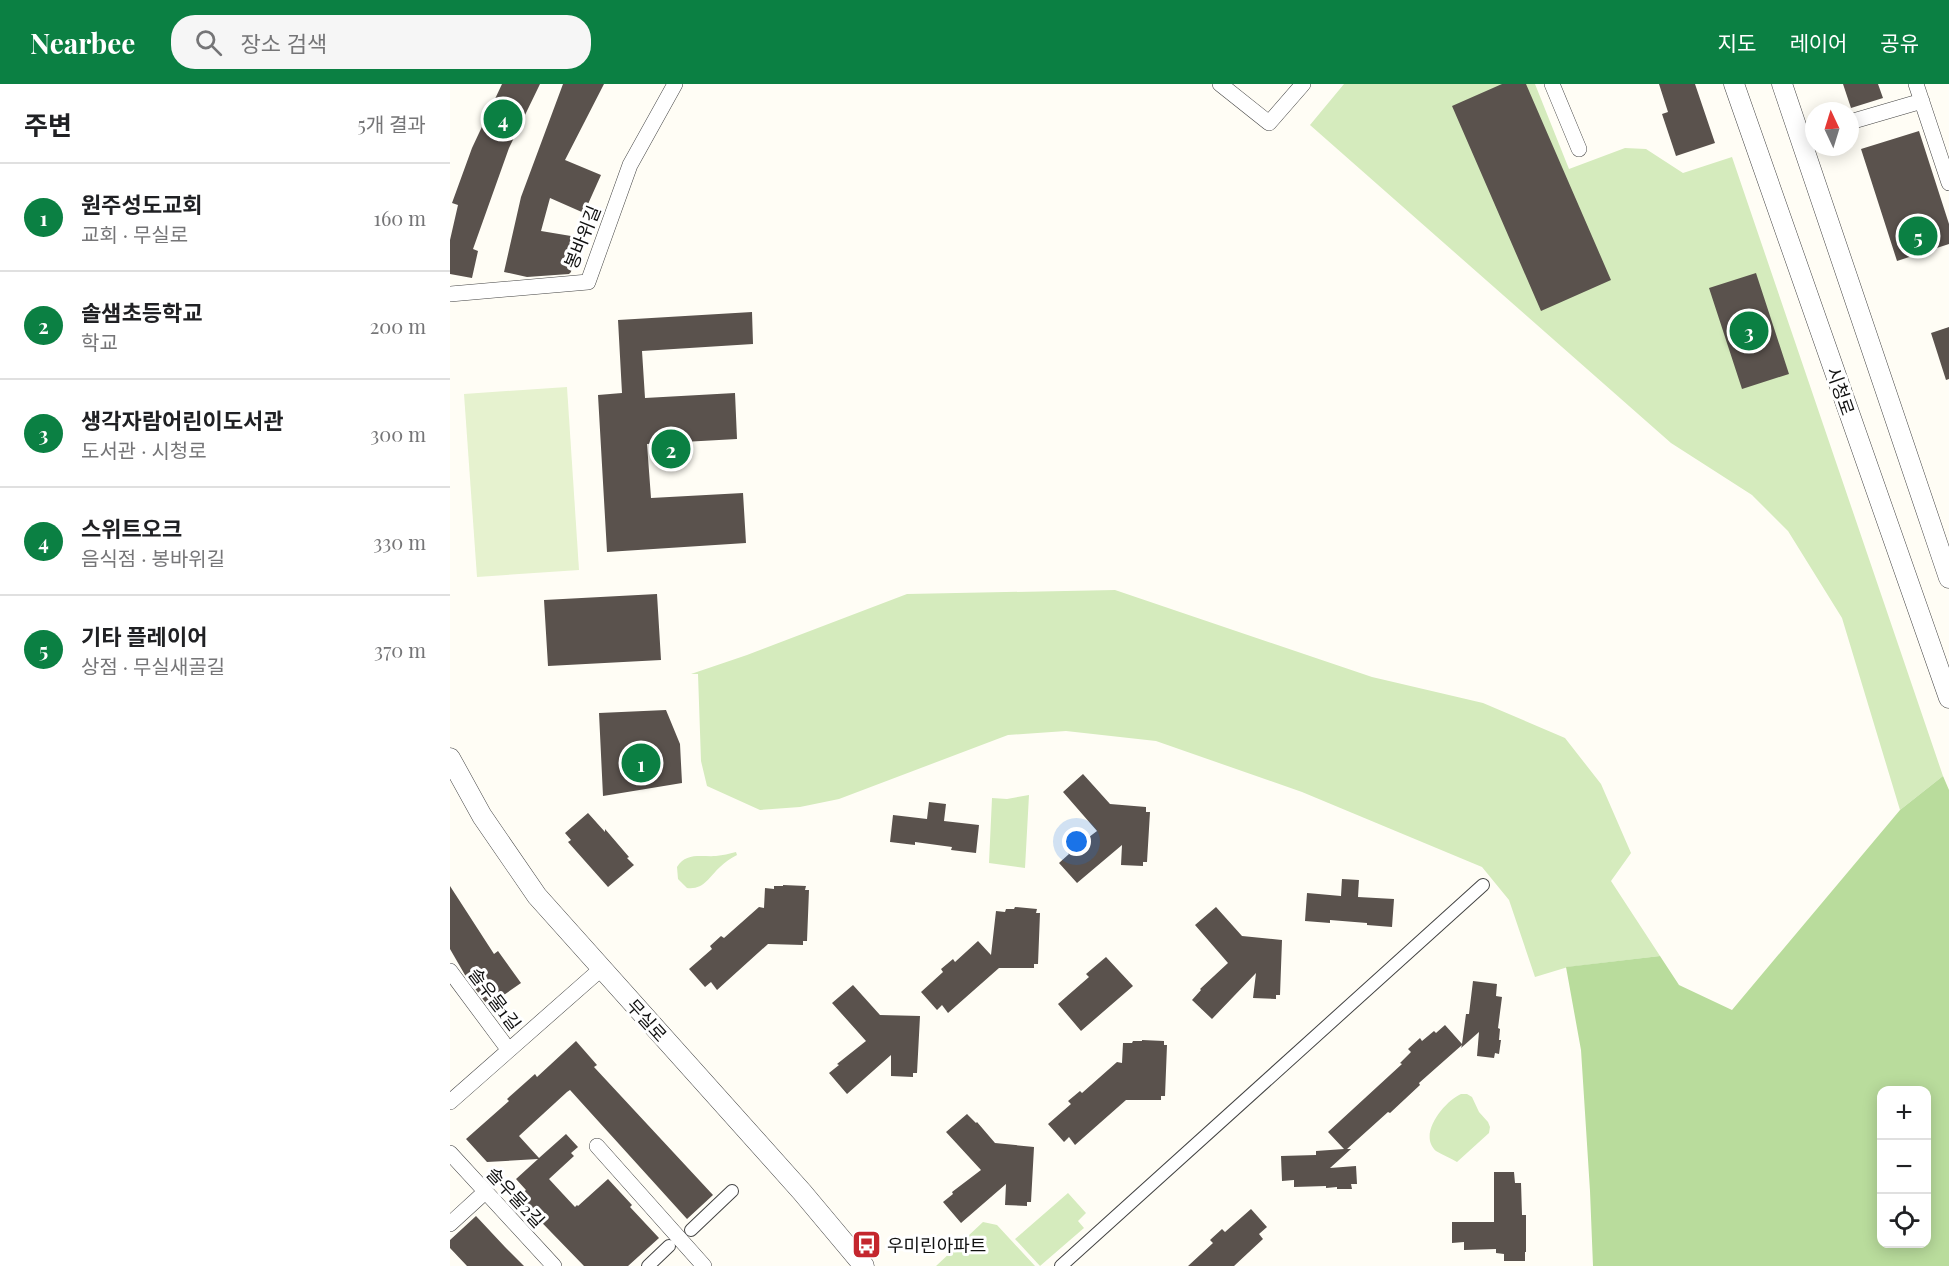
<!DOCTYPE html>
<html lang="ko">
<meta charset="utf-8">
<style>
:root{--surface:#fff;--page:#f6f6f6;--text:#202124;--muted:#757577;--line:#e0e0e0;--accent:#0b8043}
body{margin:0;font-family:"Playfair Display","Noto Sans KR",serif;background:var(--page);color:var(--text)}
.controls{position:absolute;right:18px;bottom:18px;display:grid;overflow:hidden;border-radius:12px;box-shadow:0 3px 15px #0003}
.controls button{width:54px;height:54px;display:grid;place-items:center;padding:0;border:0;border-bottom:2px solid var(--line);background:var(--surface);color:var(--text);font:30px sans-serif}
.compass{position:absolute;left:1355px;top:18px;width:54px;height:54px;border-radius:50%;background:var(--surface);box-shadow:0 3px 15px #0003;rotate:356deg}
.you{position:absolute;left:627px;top:758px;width:21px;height:21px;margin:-15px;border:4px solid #fff;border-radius:50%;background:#1a73e8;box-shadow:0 0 0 9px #1a73e833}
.badge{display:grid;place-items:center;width:39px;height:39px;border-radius:50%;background:var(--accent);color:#fff;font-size:20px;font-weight:700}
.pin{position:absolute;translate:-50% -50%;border:3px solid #fff;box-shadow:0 2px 6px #0006}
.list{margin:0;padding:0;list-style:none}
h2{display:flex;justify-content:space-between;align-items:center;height:78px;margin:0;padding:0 24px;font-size:26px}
h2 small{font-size:20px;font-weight:400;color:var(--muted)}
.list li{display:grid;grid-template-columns:39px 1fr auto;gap:18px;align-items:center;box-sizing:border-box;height:108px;padding:0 24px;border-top:2px solid var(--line)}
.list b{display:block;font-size:22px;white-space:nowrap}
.list p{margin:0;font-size:20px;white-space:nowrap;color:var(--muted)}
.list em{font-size:20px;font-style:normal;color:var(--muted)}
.icon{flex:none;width:33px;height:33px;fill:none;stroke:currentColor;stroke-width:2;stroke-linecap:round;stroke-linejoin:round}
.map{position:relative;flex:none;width:1499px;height:1182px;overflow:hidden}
header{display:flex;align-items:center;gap:36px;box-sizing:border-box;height:84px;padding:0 30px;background:var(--accent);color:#fff}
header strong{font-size:28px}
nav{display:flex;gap:33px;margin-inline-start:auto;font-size:21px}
.search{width:420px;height:54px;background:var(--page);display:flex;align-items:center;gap:15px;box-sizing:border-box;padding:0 21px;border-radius:24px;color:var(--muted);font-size:22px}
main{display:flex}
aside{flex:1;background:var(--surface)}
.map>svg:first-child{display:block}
.green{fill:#d5ebbd}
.forest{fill:#b9dc9c;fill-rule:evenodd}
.pitch{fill:#e6f2cf}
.building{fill:#5a524d}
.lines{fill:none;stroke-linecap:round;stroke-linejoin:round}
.pedestrian-casing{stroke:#444;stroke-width:14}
.minor-casing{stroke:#444;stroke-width:16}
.tertiary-casing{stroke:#444;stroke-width:21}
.pedestrian{stroke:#fff;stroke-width:12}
.minor{stroke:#fff;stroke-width:15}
.tertiary{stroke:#fff;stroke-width:20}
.labels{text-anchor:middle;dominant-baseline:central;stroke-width:6;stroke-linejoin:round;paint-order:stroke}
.street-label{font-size:18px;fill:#111;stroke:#fff}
.poi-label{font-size:18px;fill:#111;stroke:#fff;text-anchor:start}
</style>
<header>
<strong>Nearbee</strong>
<div class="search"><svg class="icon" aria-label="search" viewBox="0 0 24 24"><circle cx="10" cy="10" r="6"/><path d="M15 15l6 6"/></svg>장소 검색</div>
<nav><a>지도</a><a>레이어</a><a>공유</a></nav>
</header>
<main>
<aside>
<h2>주변<small>5개 결과</small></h2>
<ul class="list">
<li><span class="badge">1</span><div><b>원주성도교회</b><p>교회 · 무실로</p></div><em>160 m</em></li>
<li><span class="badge">2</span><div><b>솔샘초등학교</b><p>학교</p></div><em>200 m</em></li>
<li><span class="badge">3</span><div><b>생각자람어린이도서관</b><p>도서관 · 시청로</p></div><em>300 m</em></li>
<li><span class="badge">4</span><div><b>스위트오크</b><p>음식점 · 봉바위길</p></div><em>330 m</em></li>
<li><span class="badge">5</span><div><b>기타 플레이어</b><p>상점 · 무실새골길</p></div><em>370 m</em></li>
</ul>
</aside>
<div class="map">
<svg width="1499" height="1182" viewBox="0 0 1499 1182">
<rect width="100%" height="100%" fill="#fffdf5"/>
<path class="green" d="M 894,0 L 1085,0 L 1119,85 L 1175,64 L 1196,65 L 1233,89 L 1282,73 L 1493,692 L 1450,726 L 1392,534 L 1338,447 L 1302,411 L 1221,359 L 860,41 Z
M 665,506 L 922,593 L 1033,619 L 1115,654 L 1151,700 L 1181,769 L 1161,797 L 1210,872 L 1118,883 L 1085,893 L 1059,816 L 1032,783 L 852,708 L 706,657 L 616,647 L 558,651 L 389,715 L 350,723 L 310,726 L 257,702 L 251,677 L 248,590 L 241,590 L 297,571 L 457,510 Z
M 579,711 L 575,784 L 539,779 L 542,714 L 557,715 Z
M 286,768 L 287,771 C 281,774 275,778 270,783 C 259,793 254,806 237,804 L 228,795 L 227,783 C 236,768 251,773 266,772 C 273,771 279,770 286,768 Z
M 1011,1010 L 1017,1010 L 1022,1013 L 1029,1028 L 1038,1038 L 1040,1043 L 1039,1049 L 1007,1078 C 1001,1074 992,1071 986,1067 C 967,1050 995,1017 1011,1010 Z
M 618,1109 L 636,1129 L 628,1137 L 634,1144 L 590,1182 L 565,1155 Z
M 533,1138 L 547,1141 L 585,1182 L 486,1182 Z"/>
<path class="forest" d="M 1493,692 L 1499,706 L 1499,1182 L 1143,1182 L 1140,1107 L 1131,966 L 1116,883 L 1210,872 L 1229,901 L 1282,926 L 1450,726 ZM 1432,1006 L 1476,1006 L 1476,1160 L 1432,1160 Z"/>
<path class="pitch" d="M 117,303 L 129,486 L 27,493 L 14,310 Z"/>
<path class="building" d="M 52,0 L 90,0 L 59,64 L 23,165 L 28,167 L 22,194 L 0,190 L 0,156 L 8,121 L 2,119 L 22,64 Z
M 113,0 L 154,0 L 115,76 L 151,91 L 134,129 L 100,114 L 91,147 L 127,153 L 121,188 L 119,190 L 77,193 L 54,188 L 71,113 Z
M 1052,0 L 1076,0 L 1161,196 L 1091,227 L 1002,22 Z
M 1209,0 L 1245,0 L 1265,59 L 1226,72 L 1212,30 L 1218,28 Z
M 1393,0 L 1428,0 L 1433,14 L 1401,24 Z
M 1469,47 L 1499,140 L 1499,160 L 1447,177 L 1411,65 Z
M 1306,189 L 1339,290 L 1292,305 L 1259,204 Z
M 302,228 L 303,260 L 192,267 L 195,314 L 285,309 L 287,355 L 197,360 L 201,414 L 293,409 L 296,459 L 157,468 L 148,311 L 172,309 L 168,236 Z
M 1499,243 L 1499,295 L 1496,296 L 1481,249 Z
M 207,510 L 211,576 L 98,582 L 94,516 Z
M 216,626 L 230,660 L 232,699 L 153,712 L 149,629 Z
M 633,690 L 660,720 L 696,723 L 696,728 L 700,728 L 697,778 L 693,778 L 693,782 L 671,781 L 672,761 L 627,799 L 609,779 L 619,770 L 618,769 L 647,747 L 613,708 Z
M 479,718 L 496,720 L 494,737 L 529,741 L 526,769 L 501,766 L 502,763 L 465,758 L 465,761 L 440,758 L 443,731 L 477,735 Z
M 138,729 L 155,748 L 155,745 L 179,773 L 177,774 L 184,781 L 158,803 L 118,758 L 121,756 L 115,749 Z
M 892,795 L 909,796 L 908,813 L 944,815 L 942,843 L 917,841 L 917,839 L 880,836 L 880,839 L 855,837 L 857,809 L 891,812 Z
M 333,801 L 356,802 L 355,806 L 359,806 L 357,857 L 353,857 L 353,861 L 318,860 L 267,906 L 261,898 L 255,903 L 239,885 L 262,865 L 260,862 L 271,852 L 274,854 L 309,823 L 314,824 L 315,804 L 324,805 L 324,802 L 333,802 Z
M 0,802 L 44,870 L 48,867 L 71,899 L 38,922 L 15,891 L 0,865 Z
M 565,823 L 587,825 L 586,829 L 590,829 L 588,880 L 584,880 L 584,884 L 549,884 L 498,929 L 492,921 L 487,926 L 471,908 L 493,888 L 491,885 L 503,875 L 505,878 L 528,857 L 541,871 L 546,827 L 555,828 L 556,825 L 564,825 Z
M 766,823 L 792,852 L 832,856 L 830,911 L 826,911 L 826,915 L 803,914 L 806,889 L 762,935 L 742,916 L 751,906 L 750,905 L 778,879 L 745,841 Z
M 656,873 L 683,902 L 631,947 L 608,920 L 639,893 L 636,890 Z
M 1023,897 L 1047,900 L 1046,912 L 1052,913 L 1048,944 L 1050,945 L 1049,956 L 1051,956 L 1049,970 L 1045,969 L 1044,974 L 1027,972 L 1029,948 L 1011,964 L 1012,961 L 969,999 L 970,1001 L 940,1029 L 938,1028 L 897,1065 L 901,1065 L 880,1084 L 906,1082 L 907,1100 L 901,1100 L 902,1105 L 887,1105 L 887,1103 L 876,1104 L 876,1102 L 844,1103 L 844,1096 L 832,1097 L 831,1072 L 866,1071 L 866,1067 L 894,1065 L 878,1048 L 952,980 L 950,979 L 961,968 L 958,965 L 970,954 L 972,957 L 984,947 L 986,949 L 995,941 L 1012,960 L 1016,930 L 1019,930 Z
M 403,901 L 430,931 L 470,932 L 467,989 L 463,989 L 463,993 L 441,992 L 441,971 L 397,1010 L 379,989 L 389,981 L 387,980 L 416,957 L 382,919 Z
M 692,956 L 714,957 L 714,961 L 717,961 L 715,1012 L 711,1012 L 711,1016 L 676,1016 L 625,1061 L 619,1053 L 614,1058 L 598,1040 L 621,1020 L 618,1017 L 630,1007 L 632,1009 L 667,978 L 672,979 L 673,959 L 682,959 L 683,957 L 692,957 Z
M 126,957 L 147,981 L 144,983 L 263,1111 L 237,1135 L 120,1006 L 117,1008 L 69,1052 L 89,1074 L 116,1050 L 128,1063 L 121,1069 L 124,1072 L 99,1095 L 125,1123 L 127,1121 L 128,1122 L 158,1095 L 182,1121 L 180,1123 L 209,1154 L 178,1182 L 134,1182 L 67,1113 L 76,1106 L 66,1095 L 88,1075 L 37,1078 L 16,1055 L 59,1017 L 57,1015 L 85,990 L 87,993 Z
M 517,1030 L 526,1039 L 527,1038 L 545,1059 L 584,1063 L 581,1118 L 577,1118 L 577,1122 L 555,1121 L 556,1100 L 511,1139 L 493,1118 L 503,1110 L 502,1108 L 531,1086 L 496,1048 Z
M 1044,1088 L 1064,1088 L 1065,1099 L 1071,1099 L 1072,1131 L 1076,1131 L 1076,1168 L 1075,1168 L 1075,1177 L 1054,1177 L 1054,1170 L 1046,1169 L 1046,1165 L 1014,1166 L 1014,1158 L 1002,1159 L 1002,1138 L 1044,1138 Z
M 801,1125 L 817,1143 L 809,1150 L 813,1155 L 784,1182 L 738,1182 L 763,1159 L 760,1156 L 772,1145 L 775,1148 Z
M 26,1132 L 55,1163 L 74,1182 L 17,1182 L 0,1164 L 0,1156 Z"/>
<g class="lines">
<defs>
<path id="pedestrian" d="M 241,1146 L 282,1107
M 198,1182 L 219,1162
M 611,1182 L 1033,801"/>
<path id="minor" d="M 770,0 L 819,39 L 853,0
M 1102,0 L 1129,65
M 1466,0 L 1499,99
M 1400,38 L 1472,17
M 0,210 L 138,198 L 180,81 L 225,0
M 0,887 L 58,965
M 0,1018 L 151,885
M 147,1062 L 254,1182
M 0,1069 L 104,1182
M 0,1140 L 35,1108"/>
<path id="tertiary" d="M 1284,0 L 1499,614
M 1332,0 L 1499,494
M 0,674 L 32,732 L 87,812 L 352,1108 L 414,1182"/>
</defs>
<use href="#pedestrian" class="pedestrian-casing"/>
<use href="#minor" class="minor-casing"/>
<use href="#tertiary" class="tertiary-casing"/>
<use href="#pedestrian" class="pedestrian"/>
<use href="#minor" class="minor"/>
<use href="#tertiary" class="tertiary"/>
</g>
<defs>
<symbol id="bus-square" viewBox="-11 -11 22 22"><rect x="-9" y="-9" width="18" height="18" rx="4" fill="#c4262e" stroke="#fff"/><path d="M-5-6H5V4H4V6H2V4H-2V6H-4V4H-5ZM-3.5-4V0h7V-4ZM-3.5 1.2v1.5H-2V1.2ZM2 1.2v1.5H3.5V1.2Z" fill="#fff"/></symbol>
</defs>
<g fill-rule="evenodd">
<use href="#bus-square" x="400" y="1144" width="33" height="33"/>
</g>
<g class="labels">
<g class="street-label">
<text transform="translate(132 153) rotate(-68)">봉바위길</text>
<text transform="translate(1391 307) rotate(71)">시청로</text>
<text transform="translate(45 915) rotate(53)">솔우물1길</text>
<text transform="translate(197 936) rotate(48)">무실로</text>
<text transform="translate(66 1113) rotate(47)">솔우물2길</text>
</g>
<g class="poi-label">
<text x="437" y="1161">우미린아파트</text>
</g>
</g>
</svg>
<div class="controls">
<button>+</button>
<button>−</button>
<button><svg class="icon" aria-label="locate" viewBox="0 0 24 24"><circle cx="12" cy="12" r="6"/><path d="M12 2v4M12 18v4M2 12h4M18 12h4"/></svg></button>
</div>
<svg class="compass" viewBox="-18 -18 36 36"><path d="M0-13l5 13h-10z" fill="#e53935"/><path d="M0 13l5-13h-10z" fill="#757577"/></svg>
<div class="you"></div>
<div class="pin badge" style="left:191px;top:679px">1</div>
<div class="pin badge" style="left:221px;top:365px">2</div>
<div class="pin badge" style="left:1299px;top:247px">3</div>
<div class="pin badge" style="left:53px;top:35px">4</div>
<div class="pin badge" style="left:1468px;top:152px">5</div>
</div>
</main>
